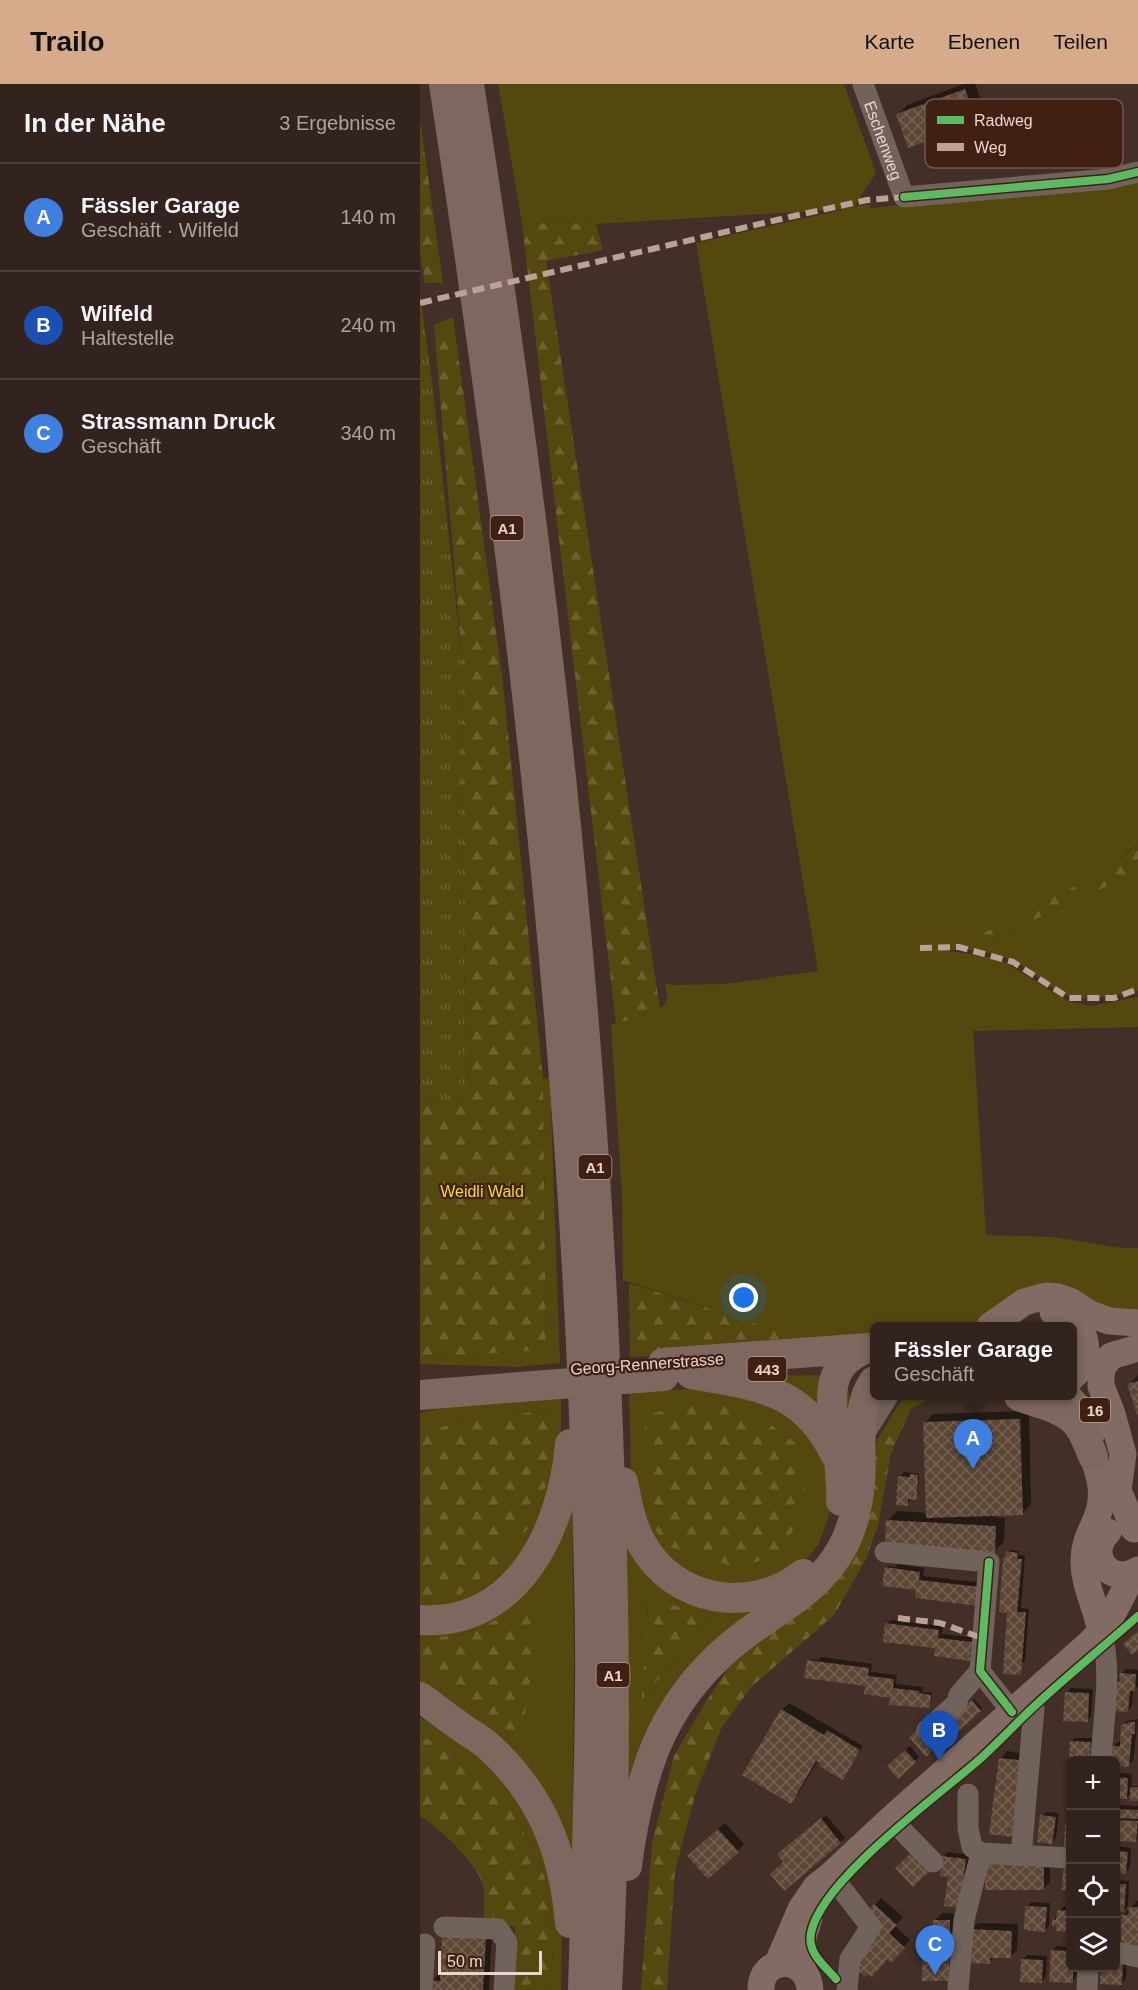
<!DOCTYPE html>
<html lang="de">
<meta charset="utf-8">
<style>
:root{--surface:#32231e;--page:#3a2b27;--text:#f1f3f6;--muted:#a8a4a4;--line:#4d403c;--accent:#d6ab8b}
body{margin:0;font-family:Helvetica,sans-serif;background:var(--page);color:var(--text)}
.controls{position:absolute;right:18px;bottom:18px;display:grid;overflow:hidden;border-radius:9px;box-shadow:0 2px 4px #0004}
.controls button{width:54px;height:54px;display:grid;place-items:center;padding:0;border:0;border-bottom:2px solid var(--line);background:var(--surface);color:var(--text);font:30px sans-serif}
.scale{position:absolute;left:18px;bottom:15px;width:104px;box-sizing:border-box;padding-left:6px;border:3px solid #ead4cc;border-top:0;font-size:16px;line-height:21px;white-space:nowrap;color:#ead4cc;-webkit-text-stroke:4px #412014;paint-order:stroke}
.you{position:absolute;left:324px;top:1214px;width:21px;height:21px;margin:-15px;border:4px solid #fff;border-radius:50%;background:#1a73e8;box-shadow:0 0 0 9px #1a73e833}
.badge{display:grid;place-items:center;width:39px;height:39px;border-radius:50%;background:var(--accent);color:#fff;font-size:20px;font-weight:700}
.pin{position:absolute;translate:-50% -50px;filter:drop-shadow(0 2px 3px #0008)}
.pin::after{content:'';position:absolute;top:32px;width:21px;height:18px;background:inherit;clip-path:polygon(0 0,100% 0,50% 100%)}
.popup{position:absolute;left:450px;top:1238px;width:207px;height:78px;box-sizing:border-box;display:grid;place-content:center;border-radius:9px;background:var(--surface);filter:drop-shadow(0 2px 4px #0005);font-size:20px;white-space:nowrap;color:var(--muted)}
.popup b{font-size:22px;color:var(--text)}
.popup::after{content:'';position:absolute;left:50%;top:100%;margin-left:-12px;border:12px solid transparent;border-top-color:var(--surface)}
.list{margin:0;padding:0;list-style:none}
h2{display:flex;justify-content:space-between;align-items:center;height:78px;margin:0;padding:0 24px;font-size:26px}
h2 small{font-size:20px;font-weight:400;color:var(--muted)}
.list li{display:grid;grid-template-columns:39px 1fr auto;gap:18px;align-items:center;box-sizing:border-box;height:108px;padding:0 24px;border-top:2px solid var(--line)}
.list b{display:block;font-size:22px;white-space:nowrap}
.list p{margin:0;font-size:20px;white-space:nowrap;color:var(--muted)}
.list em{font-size:20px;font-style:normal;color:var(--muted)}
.icon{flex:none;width:33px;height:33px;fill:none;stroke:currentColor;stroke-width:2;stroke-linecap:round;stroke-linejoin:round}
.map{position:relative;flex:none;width:718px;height:1906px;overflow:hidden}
header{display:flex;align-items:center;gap:36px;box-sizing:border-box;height:84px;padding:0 30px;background:var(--accent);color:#111}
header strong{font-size:28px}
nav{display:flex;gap:33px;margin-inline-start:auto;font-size:21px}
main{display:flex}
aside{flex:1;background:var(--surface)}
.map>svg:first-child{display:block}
.grass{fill:#53490f;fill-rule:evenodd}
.forest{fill:url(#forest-firs)}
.park{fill:url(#park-tufts)}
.shadow{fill:#0007}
.building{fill:url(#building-cross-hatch)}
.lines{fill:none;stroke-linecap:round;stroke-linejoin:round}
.minor{stroke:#72625c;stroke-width:21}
.major{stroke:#816b63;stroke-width:27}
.highway{stroke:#7e675f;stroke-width:30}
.highway-bridge{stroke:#7e675f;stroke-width:30}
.quiet{stroke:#bda197;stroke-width:6;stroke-dasharray:12 6;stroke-linecap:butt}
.cycleway-casing{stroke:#412014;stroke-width:11}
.cycleway{stroke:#5cba63;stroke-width:8}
.labels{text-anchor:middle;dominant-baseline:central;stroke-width:4.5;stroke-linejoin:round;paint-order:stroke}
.shield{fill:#412014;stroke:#b79e95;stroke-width:1.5}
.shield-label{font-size:15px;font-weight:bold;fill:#ead4cc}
.street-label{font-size:16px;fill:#ead4cc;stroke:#412014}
.park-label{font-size:16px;fill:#f2da2b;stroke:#412014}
.key{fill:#412014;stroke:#74564b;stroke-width:1.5}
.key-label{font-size:16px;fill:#ead4cc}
</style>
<header>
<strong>Trailo</strong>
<nav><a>Karte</a><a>Ebenen</a><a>Teilen</a></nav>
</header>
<main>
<aside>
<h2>In der Nähe<small>3 Ergebnisse</small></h2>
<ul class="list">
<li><span class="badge" style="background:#3f7fe0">A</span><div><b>Fässler Garage</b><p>Geschäft · Wilfeld</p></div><em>140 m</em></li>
<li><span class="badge" style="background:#1a4fb4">B</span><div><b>Wilfeld</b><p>Haltestelle</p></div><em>240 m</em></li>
<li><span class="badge" style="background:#3f7fe0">C</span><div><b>Strassmann Druck</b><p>Geschäft</p></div><em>340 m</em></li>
</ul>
</aside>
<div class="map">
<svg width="718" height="1906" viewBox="0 0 718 1906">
<defs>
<pattern id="forest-firs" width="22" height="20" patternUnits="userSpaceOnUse" patternTransform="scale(1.5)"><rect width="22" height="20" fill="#53490f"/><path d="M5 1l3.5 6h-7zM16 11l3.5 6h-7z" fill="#6c6231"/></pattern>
<pattern id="park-tufts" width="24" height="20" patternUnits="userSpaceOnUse" patternTransform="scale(1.5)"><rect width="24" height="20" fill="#53490f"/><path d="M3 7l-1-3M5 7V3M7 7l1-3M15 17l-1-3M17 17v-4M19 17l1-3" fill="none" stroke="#6c6231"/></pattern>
<pattern id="building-cross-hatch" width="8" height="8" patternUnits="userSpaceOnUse" patternTransform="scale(1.5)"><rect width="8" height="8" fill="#5c4736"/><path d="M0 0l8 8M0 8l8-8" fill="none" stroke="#746152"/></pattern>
</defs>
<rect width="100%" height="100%" fill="#422f28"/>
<path class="grass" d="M 78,0 L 424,0 L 456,89 L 434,123 L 449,120 L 451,124 L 628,106 L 718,95 L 718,759 C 709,765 703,774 693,780 C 649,807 602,829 557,855 L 564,859 L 717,788 L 715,784 L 718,784 L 718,907 C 696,912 672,917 650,912 C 631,907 616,889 599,880 C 582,870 547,862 528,867 L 565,872 L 586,879 L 648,917 L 671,922 L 718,913 L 718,943 L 553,947 L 566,1151 L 634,1153 L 701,1164 L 718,1164 L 718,1235 L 662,1212 L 547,1242 L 454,1242 L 454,1256 L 342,1264 L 367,1250 L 203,1196 L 202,1111 L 191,941 L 239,925 C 250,918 248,909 244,899 L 253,901 L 305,900 L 398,887 L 276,159 L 425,125 L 176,140 L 102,139 Z
M 130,993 L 140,1279 L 95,1283 L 0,1280 L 0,1271 L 34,1272 L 126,1265 L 123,995 Z
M 408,1291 L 408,1336 L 336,1292 Z
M 421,1294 L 425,1294 C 434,1318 429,1346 429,1371 C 428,1405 432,1433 415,1465 C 393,1504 349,1524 315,1549 C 265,1587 231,1644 216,1704 L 213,1706 L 207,1704 L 206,1448 L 210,1450 C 221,1468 232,1486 249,1500 C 310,1548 401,1508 423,1438 C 424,1433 424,1426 425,1420 C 427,1384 420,1348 415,1311 L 418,1298 ZM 228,1517 L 294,1530 L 264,1563 L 223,1615 Z
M 282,1304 L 364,1322 L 407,1372 L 413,1419 L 399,1460 L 382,1480 L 369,1490 L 302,1506 L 241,1473 L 211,1392 L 209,1309 Z
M 141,1315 L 141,1366 L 109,1468 L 63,1515 L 0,1529 L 0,1514 L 36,1514 L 83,1463 L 107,1446 L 132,1325 L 95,1330 L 51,1331 L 0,1352 L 0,1329 C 46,1317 95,1316 141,1315 Z
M 152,1424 L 154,1575 L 152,1794 L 139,1755 L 0,1605 L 0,1584 L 7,1589 L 108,1522 L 45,1550 L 0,1555 L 0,1544 L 43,1538 Z
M 0,1633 L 31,1648 L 72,1678 L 129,1767 L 142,1846 L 141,1906 L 131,1906 L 133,1847 L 125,1794 L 92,1724 L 37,1671 L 0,1651 Z"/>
<path class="forest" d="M 0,36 L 23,199 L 5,199 L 0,167 Z
M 102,139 L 176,140 L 183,166 L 126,177 L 240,925 L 196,940 Z
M 33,233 L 83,599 L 123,995 L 126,1266 L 34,1272 L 0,1271 L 0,1015 L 47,1017 L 41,692 L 42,574 L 14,241 Z
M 718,759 L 718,784 L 715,785 L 718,788 L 564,859 L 557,855 L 566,848 L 657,801 L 701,775 Z
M 209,1199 L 368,1250 L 342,1264 L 210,1273 Z
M 484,1312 L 514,1312 L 491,1325 L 471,1369 L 458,1441 L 446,1475 L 414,1531 L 331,1603 L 301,1645 L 276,1708 L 255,1787 L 247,1906 L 221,1906 L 232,1759 L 254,1672 L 285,1619 L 320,1567 L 449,1425 L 457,1356 Z
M 289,1317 L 339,1332 L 381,1363 L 385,1421 L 362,1469 L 319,1484 L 246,1462 L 233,1442 L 224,1331 Z
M 133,1325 L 132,1387 L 107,1446 L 83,1463 L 85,1474 L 36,1514 L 0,1514 L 0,1352 L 51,1331 L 95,1330 Z
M 228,1516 L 294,1530 L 264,1563 L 222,1616 Z
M 108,1521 L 116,1560 L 101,1654 L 92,1657 L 0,1584 L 0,1555 L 45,1550 Z
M 0,1651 L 37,1671 L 64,1693 L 92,1724 L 125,1794 L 133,1847 L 131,1906 L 95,1906 L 95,1842 L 63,1841 C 64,1829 65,1814 63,1802 C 59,1781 18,1742 0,1732 Z"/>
<path class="park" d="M 0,208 L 13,306 L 42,574 L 41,692 L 47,1017 L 0,1015 Z"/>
<path class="shadow" d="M 544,0 L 555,0 L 568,35 L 559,45 L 522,50 L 477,31 L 487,21 Z
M 718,1291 L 718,1329 L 709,1301 Z
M 609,1327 L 611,1420 L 602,1430 L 574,1431 L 574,1433 L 585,1434 L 584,1458 L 574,1467 L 468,1437 L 477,1427 L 507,1429 L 504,1339 L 514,1330 Z
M 484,1388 L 499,1390 L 498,1412 L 492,1414 L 487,1420 L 480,1393 Z
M 589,1466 L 599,1467 L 599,1471 L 605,1471 L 601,1524 L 609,1525 L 605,1577 L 602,1579 L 600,1590 L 589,1527 L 587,1472 Z
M 478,1480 L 504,1484 L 503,1492 L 564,1499 L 561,1516 L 498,1505 L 466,1484 L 468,1482 L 475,1483 Z
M 471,1536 L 523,1542 L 522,1550 L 556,1554 L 554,1571 L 549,1575 L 517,1563 L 466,1540 Z
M 401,1573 L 452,1580 L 451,1588 L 477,1591 L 476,1600 L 503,1603 L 502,1608 L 512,1609 L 511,1621 L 509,1623 L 498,1622 L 497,1623 L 470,1620 L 471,1612 L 388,1577 L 390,1575 L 398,1576 Z
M 706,1585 L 718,1586 L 718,1602 L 713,1607 L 712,1622 L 707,1627 L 694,1598 L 699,1593 L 701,1593 L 701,1590 Z
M 651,1604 L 673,1605 L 671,1632 L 667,1637 L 647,1609 Z
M 554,1615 L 562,1624 L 517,1665 L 511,1654 Z
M 369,1619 L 443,1662 L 423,1694 L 398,1677 L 377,1711 L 370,1718 L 362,1626 Z
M 718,1635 L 713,1677 L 709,1681 L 696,1680 L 696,1676 L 693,1676 L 694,1662 L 698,1658 L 702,1658 L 702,1642 L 707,1637 Z
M 655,1654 L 675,1654 L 671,1676 L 650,1678 L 651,1658 Z
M 490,1662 L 499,1673 L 478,1692 L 469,1682 Z
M 587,1667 L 612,1671 L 570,1748 L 581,1674 Z
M 696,1689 L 712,1690 L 711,1702 L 718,1702 L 718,1716 L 711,1709 L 707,1714 L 696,1714 Z
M 700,1721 L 718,1722 L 718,1754 L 716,1757 L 696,1755 L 696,1725 Z
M 626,1728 L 639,1729 L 636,1754 L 632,1758 L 622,1732 Z
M 406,1731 L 425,1754 L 364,1805 L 365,1778 L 397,1738 Z
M 305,1739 L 324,1760 L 318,1767 L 276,1765 Z
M 696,1762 L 711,1764 L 710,1784 L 705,1789 L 696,1788 Z
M 528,1768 L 550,1771 L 541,1820 L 530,1794 L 524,1772 Z
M 574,1769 L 630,1769 L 630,1798 L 623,1805 Z
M 696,1796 L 709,1797 L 708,1822 L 704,1826 L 696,1825 Z
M 461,1814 L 483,1833 L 475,1842 L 490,1856 L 478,1870 L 464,1846 L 447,1830 Z
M 717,1817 L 718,1817 L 718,1862 L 703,1832 Z
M 611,1818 L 630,1819 L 629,1842 L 625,1846 L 607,1823 Z
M 643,1822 L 650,1823 L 650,1846 L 637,1846 L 637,1841 L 634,1836 Z
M 522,1829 L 537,1830 L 529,1895 L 505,1853 L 512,1846 L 514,1847 L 515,1836 Z
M 558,1839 L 598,1840 L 597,1866 L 590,1873 L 575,1872 L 569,1878 L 551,1846 Z
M 72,1847 L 69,1906 L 12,1906 L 12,1897 L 19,1890 L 22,1890 Z
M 637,1862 L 650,1863 L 650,1884 L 657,1884 L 656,1893 L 652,1898 L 632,1867 Z
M 607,1871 L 627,1872 L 626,1893 L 621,1898 L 602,1876 Z
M 696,1872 L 707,1873 L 706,1895 L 702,1899 L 682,1898 L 683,1884 L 696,1884 Z"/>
<path class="building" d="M 545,5 L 560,46 L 524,59 L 521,52 L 488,64 L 476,30 Z
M 718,1297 L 718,1333 L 707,1300 Z
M 600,1335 L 603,1431 L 506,1434 L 503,1338 Z
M 490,1390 L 498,1391 L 497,1416 L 488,1415 L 488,1422 L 476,1421 L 478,1392 L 490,1393 Z
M 466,1436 L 576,1442 L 575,1469 L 465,1462 Z
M 586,1467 L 598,1469 L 597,1475 L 602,1475 L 597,1528 L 606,1528 L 601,1591 L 583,1590 L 587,1529 L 579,1528 L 583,1474 L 585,1474 Z
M 465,1483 L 500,1488 L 499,1496 L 560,1503 L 558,1522 L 495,1514 L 496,1506 L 462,1502 Z
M 465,1539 L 519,1546 L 518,1554 L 552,1558 L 550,1577 L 514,1572 L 515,1564 L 463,1558 Z
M 718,1547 L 718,1566 L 712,1571 L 703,1560 Z
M 387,1576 L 449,1584 L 448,1592 L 474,1595 L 473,1604 L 499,1607 L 499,1609 L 511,1611 L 510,1624 L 469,1621 L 470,1614 L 444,1610 L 445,1602 L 384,1594 Z
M 700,1589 L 716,1590 L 715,1607 L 710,1607 L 708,1628 L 693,1627 L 693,1597 L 699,1598 Z
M 645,1608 L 669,1609 L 668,1638 L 643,1637 Z
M 552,1616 L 561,1627 L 517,1667 L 515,1665 L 506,1673 L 489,1653 L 499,1644 L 508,1655 Z
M 361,1625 L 404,1651 L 407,1646 L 440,1666 L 423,1696 L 399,1682 L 401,1680 L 396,1677 L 371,1720 L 322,1691 Z
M 711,1638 L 715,1638 L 715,1650 L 712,1650 L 709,1683 L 696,1682 L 696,1677 L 691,1676 L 692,1662 L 700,1662 L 701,1641 Z
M 650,1657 L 671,1658 L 670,1676 L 649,1677 Z
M 485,1666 L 496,1678 L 478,1695 L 467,1682 Z
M 579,1674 L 606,1677 L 597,1717 L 592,1753 L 569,1750 Z
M 696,1693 L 708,1694 L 707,1715 L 696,1715 Z
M 648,1700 L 650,1700 L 650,1722 L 647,1721 Z
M 710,1703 L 718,1703 L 718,1717 L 710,1717 Z
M 696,1725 L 718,1726 L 718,1735 L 696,1734 Z
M 620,1731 L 636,1733 L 632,1760 L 617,1758 Z
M 401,1734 L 421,1759 L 364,1807 L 350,1790 L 363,1778 L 357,1770 Z
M 696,1736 L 718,1737 L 716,1758 L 696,1757 Z
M 645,1741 L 650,1742 L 650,1763 L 644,1762 Z
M 298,1745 L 319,1768 L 288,1795 L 267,1772 Z
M 696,1767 L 708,1768 L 706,1790 L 696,1789 Z
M 492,1768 L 510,1787 L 493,1803 L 475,1784 Z
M 522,1772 L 546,1775 L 540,1824 L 524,1822 L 528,1793 L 520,1792 Z
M 565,1776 L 624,1776 L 624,1806 L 565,1806 Z
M 643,1785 L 650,1785 L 650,1806 L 642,1806 Z
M 696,1800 L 706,1800 L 704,1828 L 696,1827 Z
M 454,1820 L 477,1841 L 469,1849 L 485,1864 L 471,1879 L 467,1876 L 452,1893 L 448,1890 L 445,1893 L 434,1883 L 433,1877 L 462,1846 L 445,1830 Z
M 605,1822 L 627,1823 L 625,1848 L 604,1846 Z
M 709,1823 L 718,1823 L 718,1864 L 701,1864 L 701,1831 L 708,1831 Z
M 637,1826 L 650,1827 L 650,1848 L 636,1847 L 636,1842 L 632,1842 L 632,1835 L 636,1836 Z
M 513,1836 L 530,1836 L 529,1897 L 502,1897 L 503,1853 L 513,1853 Z
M 549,1845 L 592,1847 L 591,1874 L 570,1874 L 570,1880 L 548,1879 Z
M 22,1851 L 66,1853 L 63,1906 L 10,1906 L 11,1896 L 20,1897 Z
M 631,1866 L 650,1867 L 650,1884 L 653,1884 L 653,1899 L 629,1898 Z
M 601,1875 L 623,1876 L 622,1899 L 600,1898 Z
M 696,1876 L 703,1876 L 702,1901 L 680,1900 L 681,1884 L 696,1884 Z"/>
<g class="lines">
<g class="minor">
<path id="s1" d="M 443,0 L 484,113 L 688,95 L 718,88"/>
<path d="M 443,1352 L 468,1312"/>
<path d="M 465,1468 L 569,1478 L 560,1587 L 592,1628"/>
<path d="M 507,1646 L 537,1619 L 539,1611 L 560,1587"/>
<path d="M 681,1676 C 683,1637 693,1585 681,1548"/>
<path d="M 548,1710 L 548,1744 L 552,1763 L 561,1769 L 650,1774"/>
<path d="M 471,1735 L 513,1778"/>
<path d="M 601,1772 L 614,1624 L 611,1611"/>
<path d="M 411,1791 L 451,1843 L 430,1875 L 427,1906"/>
<path d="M 24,1843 L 78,1845 L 87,1858 L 84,1906"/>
<path d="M 696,1868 L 718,1873"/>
<path d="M 2,1906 L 5,1860"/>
<path d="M 538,1906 L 544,1836 L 561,1769"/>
<path d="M 667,1906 L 668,1884"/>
</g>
<path class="major" d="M 633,1228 C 666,1234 677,1271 652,1293
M 570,1242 L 604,1218 L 626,1212 L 638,1213 L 650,1217 L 670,1230 L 689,1237 L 718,1239
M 648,1312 L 664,1330 L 673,1347
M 673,1372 C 679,1390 685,1408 679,1427 C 674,1445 665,1453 664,1475 C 663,1501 677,1523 681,1548
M 714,1445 L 698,1406 L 703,1370 L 692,1330 L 681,1302 L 681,1291 L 683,1282 L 691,1272 L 718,1264
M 688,1448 C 665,1471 690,1503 718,1486
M 357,1881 L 381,1825 L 396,1803 L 411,1791 L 471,1735 L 670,1559 C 690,1539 701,1514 713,1489
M 382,1886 L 383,1853 L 389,1834
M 341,1906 C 340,1871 388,1870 390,1906"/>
<path class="highway" d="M 24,0 C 93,450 149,902 165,1358 C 168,1441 171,1525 170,1608 C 169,1707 166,1807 163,1906
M 49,0 C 113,409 163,820 183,1233 C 194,1457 199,1682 187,1906
M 243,1279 L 448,1264
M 271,1290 C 337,1302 383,1304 415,1370
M 0,1311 L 100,1303
M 599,1312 C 607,1316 617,1318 626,1321 C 657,1332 662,1343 673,1372
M 203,1398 C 207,1419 211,1441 222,1460 C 254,1518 331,1531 383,1490
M 421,1417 C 422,1397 419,1378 417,1357 C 411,1319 402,1280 448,1264
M 0,1536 C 99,1542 143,1443 150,1360
M 0,1613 C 14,1623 27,1633 41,1643 C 49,1649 59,1654 67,1661 C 122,1710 144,1768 150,1839
M 207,1782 C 220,1682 245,1609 328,1548 C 363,1523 401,1503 422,1464 C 433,1444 438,1421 440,1399 C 443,1366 434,1325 454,1297"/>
<path class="highway-bridge" d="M 100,1303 L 244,1292"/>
<path class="quiet" d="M 0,219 L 374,132 L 447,116 L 484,113
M 500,864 L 539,863 L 593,878 L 649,914 L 694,914 L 718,905
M 478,1534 L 520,1539 L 562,1554"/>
<defs>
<path id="cycleway" d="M 484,113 L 688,95 L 718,88
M 569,1478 L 560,1587 L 592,1628
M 416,1895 C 404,1881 387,1869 391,1849 C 401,1796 518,1712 560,1675 C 573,1663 586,1650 599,1637 C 636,1600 679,1567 718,1532"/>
</defs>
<use href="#cycleway" class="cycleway-casing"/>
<use href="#cycleway" class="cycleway"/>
</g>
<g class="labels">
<g class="shield">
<rect x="70.5" y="432" width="33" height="24" rx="4.5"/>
<rect x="158.5" y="1071" width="33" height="24" rx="4.5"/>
<rect x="327.5" y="1273" width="39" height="24" rx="4.5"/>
<rect x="660" y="1314" width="30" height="24" rx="4.5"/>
<rect x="176.5" y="1579" width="33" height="24" rx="4.5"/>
</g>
<g class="shield-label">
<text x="87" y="444">A1</text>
<text x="175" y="1083">A1</text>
<text x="347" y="1285">443</text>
<text x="675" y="1326">16</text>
<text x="193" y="1591">A1</text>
</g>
<g class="street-label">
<text stroke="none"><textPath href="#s1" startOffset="60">Eschenweg</textPath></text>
<text transform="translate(227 1280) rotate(-4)">Georg-Rennerstrasse</text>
</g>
<g class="park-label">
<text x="62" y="1107">Weidli Wald</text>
</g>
</g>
<rect x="505" y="15" width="198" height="69" rx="9" class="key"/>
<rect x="517" y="32" width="27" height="8" fill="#5cba63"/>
<rect x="517" y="59" width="27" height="8" fill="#bda197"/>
<g class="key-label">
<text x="554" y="42">Radweg</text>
<text x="554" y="69">Weg</text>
</g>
</svg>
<div class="controls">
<button>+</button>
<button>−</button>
<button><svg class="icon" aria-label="locate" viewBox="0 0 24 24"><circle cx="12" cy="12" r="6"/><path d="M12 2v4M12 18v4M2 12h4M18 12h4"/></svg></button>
<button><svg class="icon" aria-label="layers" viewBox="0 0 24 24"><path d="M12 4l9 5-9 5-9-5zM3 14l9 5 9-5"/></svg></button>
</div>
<div class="scale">50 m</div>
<div class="you"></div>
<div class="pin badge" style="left:553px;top:1385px;background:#3f7fe0">A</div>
<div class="popup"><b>Fässler Garage</b>Geschäft</div>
<div class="pin badge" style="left:519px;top:1677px;background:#1a4fb4">B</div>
<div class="pin badge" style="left:515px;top:1891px;background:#3f7fe0">C</div>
</div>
</main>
